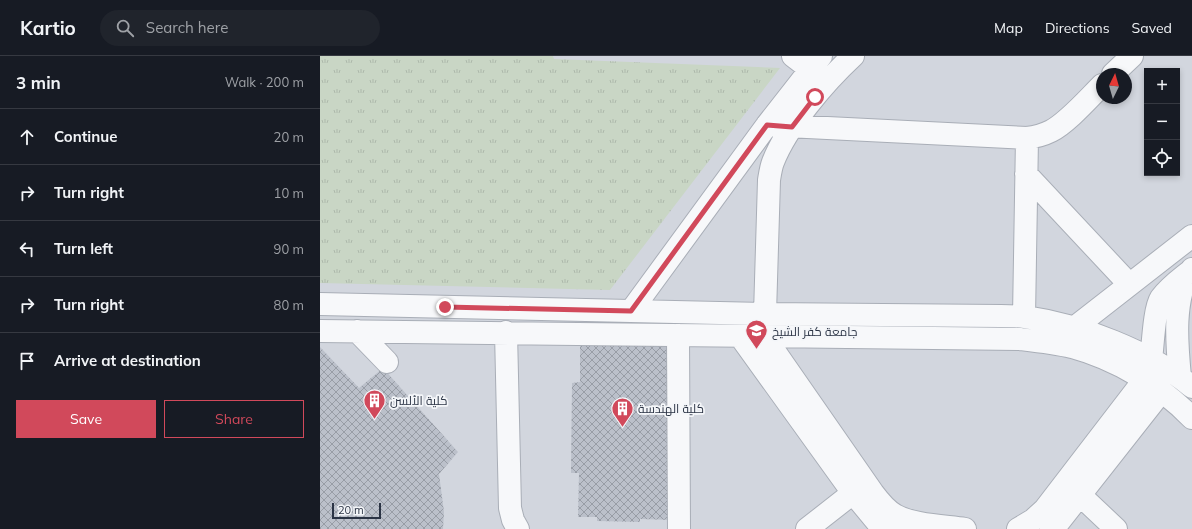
<!DOCTYPE html>
<meta charset="utf-8">
<style>
:root{--surface:#171b24;--page:#20242c;--text:#f1f3f6;--muted:#9ea1a6;--line:#363941;--accent:#d1495b}
body{margin:0;font-family:Mulish,Cairo,sans-serif;background:var(--page);color:var(--text)}
.controls{position:absolute;right:12px;top:12px;display:grid;overflow:hidden;border-radius:0px;box-shadow:0 2px 6px #0003}
.controls button{width:36px;height:36px;display:grid;place-items:center;padding:0;border:0;border-bottom:1px solid var(--line);background:var(--surface);color:var(--text);font:20px sans-serif}
.compass{position:absolute;left:776px;top:12px;width:36px;height:36px;border-radius:50%;background:var(--surface);box-shadow:0 2px 6px #0003;rotate:5deg}
.scale{position:absolute;left:12px;bottom:10px;width:49px;box-sizing:border-box;padding-left:4px;border:2px solid #2b3445;border-top:0;font-size:11px;line-height:14px;white-space:nowrap;color:#2b3445;-webkit-text-stroke:3px #f4f6f9;paint-order:stroke}
.stop{position:absolute;width:12px;height:12px;margin:-9px;border:3px solid #d1495b;border-radius:50%;background:#fff}
.stop.end{background:#d1495b;border-color:#fff;box-shadow:0 1px 4px #0008}
.list{margin:0;padding:0;list-style:none}
h2{display:flex;justify-content:space-between;align-items:center;height:52px;margin:0;padding:0 16px;font-size:17px}
h2 small{font-size:13px;font-weight:400;color:var(--muted)}
.list li{display:grid;grid-template-columns:26px 1fr auto;gap:12px;align-items:center;box-sizing:border-box;height:56px;padding:0 16px;border-top:1px solid var(--line)}
.list b{display:block;font-size:15px;white-space:nowrap}
.list em{font-size:13px;font-style:normal;color:var(--muted)}
.actions{display:flex;gap:8px;padding:12px 16px}
.actions a{flex:1;padding:9px 0;border:1px solid var(--accent);border-radius:0px;text-align:center;font-size:14px;color:var(--accent)}
.actions .main{background:var(--accent);color:#fff}
.icon{flex:none;width:22px;height:22px;fill:none;stroke:currentColor;stroke-width:2;stroke-linecap:round;stroke-linejoin:round}
.map{position:relative;flex:none;width:872px;height:473px;overflow:hidden}
header{display:flex;align-items:center;gap:24px;box-sizing:border-box;height:56px;padding:0 20px;background:var(--surface);border-bottom:1px solid var(--line)}
header strong{font-size:19px}
nav{display:flex;gap:22px;margin-inline-start:auto;font-size:14px}
.search{width:280px;height:36px;background:var(--page);display:flex;align-items:center;gap:10px;box-sizing:border-box;padding:0 14px;border-radius:22px;color:var(--muted);font-size:15px}
main{display:flex}
aside{flex:1;background:var(--surface)}
.map>svg:first-child{display:block}
.built{fill:#d2d6de;fill-rule:evenodd}
.grass{fill:url(#grass-tufts)}
.building{fill:url(#building-cross-hatch)}
.lines{fill:none;stroke-linecap:round;stroke-linejoin:round}
.minor-casing{stroke:#a9aeb7;stroke-width:24}
.minor{stroke:#f7f8fa;stroke-width:22}
.route{stroke:#d1495b;stroke-width:5}
.labels{text-anchor:middle;dominant-baseline:central;stroke-width:3.5;stroke-linejoin:round;paint-order:stroke}
.poi-label{font-size:12px;fill:#2b3445;stroke:#f4f6f9;text-anchor:start}
</style>
<header>
<strong>Kartio</strong>
<div class="search"><svg class="icon" aria-label="search" viewBox="0 0 24 24"><circle cx="10" cy="10" r="6"/><path d="M15 15l6 6"/></svg>Search here</div>
<nav><a>Map</a><a>Directions</a><a>Saved</a></nav>
</header>
<main>
<aside>
<h2>3 min<small>Walk · 200 m</small></h2>
<ul class="list">
<li><svg class="icon" aria-label="ahead" viewBox="0 0 24 24"><path d="M12 20V5M6 11l6-6 6 6"/></svg><div><b>Continue</b></div><em>20 m</em></li>
<li><svg class="icon" aria-label="right" viewBox="0 0 24 24"><path d="M7 20v-9h11M14 6l5 5-5 5"/></svg><div><b>Turn right</b></div><em>10 m</em></li>
<li><svg class="icon" aria-label="left" viewBox="0 0 24 24"><path d="M17 20v-9H6M10 6l-5 5 5 5"/></svg><div><b>Turn left</b></div><em>90 m</em></li>
<li><svg class="icon" aria-label="right" viewBox="0 0 24 24"><path d="M7 20v-9h11M14 6l5 5-5 5"/></svg><div><b>Turn right</b></div><em>80 m</em></li>
<li><svg class="icon" aria-label="arrive" viewBox="0 0 24 24"><path d="M6 21V4h12l-3 4 3 4H6"/></svg><div><b>Arrive at destination</b></div></li>
</ul>
<div class="actions"><a class="main">Save</a><a>Share</a></div>
</aside>
<div class="map">
<svg width="872" height="473" viewBox="0 0 872 473">
<defs>
<pattern id="grass-tufts" width="24" height="20" patternUnits="userSpaceOnUse"><rect width="24" height="20" fill="#c9d6c5"/><path d="M3 7l-1-3M5 7V3M7 7l1-3M15 17l-1-3M17 17v-4M19 17l1-3" fill="none" stroke="#adb8ab"/></pattern>
<pattern id="building-cross-hatch" width="8" height="8" patternUnits="userSpaceOnUse"><rect width="8" height="8" fill="#bbc0ca"/><path d="M0 0l8 8M0 8l8-8" fill="none" stroke="#989da6"/></pattern>
</defs>
<rect width="100%" height="100%" fill="#e4e7ec"/>
<path class="built" d="M 0,0 L 872,0 L 872,473 L 0,473 ZM 827,15 L 857,15 L 857,117 L 827,117 ZM 782,18 L 806,18 L 806,42 L 782,42 Z"/>
<path class="grass" d="M 0,0 L 233,0 L 234,3 L 460,12 L 290,234 L 0,227 Z"/>
<path class="building" d="M 260,288 L 353,290 L 352,464 L 320,463 L 320,466 L 277,465 L 277,461 L 258,461 L 259,417 L 251,417 L 252,327 L 260,326 Z
M 0,291 L 39,332 L 63,312 L 138,396 L 119,418 L 124,456 L 123,473 L 0,473 Z"/>
<g class="lines">
<defs>
<path id="minor" d="M 473,0 L 490,13
M 793,18 L 812,0
M 447,69 L 707,82 C 715,81 723,79 731,75 C 747,67 768,43 782,29
M 706,118 L 809,228
M 0,248 L 445,258 L 681,260 C 689,260 697,260 705,261 C 760,269 830,295 872,331
M 311,255 L 447,69 L 501,0
M 445,258 L 449,124 C 450,118 451,111 453,106 C 467,70 505,26 533,0
M 704,261 L 707,82
M 754,272 L 872,180
M 0,275 L 700,283 C 717,285 735,287 752,291 C 796,303 840,329 872,362
M 37,275 L 67,306
M 186,276 L 190,452 L 193,464 L 198,473
M 358,279 L 359,473
M 420,280 L 533,437 L 557,466 L 568,473
M 444,280 L 553,437 C 559,445 566,454 575,459 C 592,469 625,470 645,473
M 831,304 C 833,289 834,253 841,242 C 849,231 859,224 869,216
M 860,321 C 857,290 852,240 872,213
M 760,439 L 796,473
M 487,473 L 533,437
M 698,473 L 713,464 L 725,453 L 824,324
M 731,473 L 738,467 L 841,336"/>
</defs>
<use href="#minor" class="minor-casing"/>
<use href="#minor" class="minor"/>
</g>
<g class="lines">
<path class="route" d="M 125,251 L 311,255 L 447,69 L 472,71 L 495,41"/>
</g>
<defs>
<symbol id="university-pin" viewBox="-11 -11 22 30"><path d="M0 17L-7.5 6A9.5 9.5 0 1 1 7.5 6Z" fill="#d1495b" stroke="#f4f6f9"/><path d="M0-5L7-2L0 1L-7-2ZM-4 1L0 2.5L4 1V4Q0 6-4 4Z" fill="#fff"/></symbol>
<symbol id="building-pin" viewBox="-11 -11 22 30"><path d="M0 17L-7.5 6A9.5 9.5 0 1 1 7.5 6Z" fill="#d1495b" stroke="#f4f6f9"/><path d="M-4-6H4V6H1V3H-1V6H-4ZM-2.5-4.3h1.7v1.8h-1.7ZM.8-4.3h1.7v1.8H.8ZM-2.5-1h1.7V.8h-1.7ZM.8-1h1.7V.8H.8Z" fill="#fff"/></symbol>
</defs>
<g fill-rule="evenodd">
<use href="#university-pin" x="424" y="262" width="25" height="34"/>
<use href="#building-pin" x="42" y="332" width="25" height="34"/>
<use href="#building-pin" x="290" y="340" width="25" height="34"/>
</g>
<g class="labels">
<g class="poi-label">
<text x="452" y="275">جامعة كفر الشيخ</text>
<text x="70" y="344">كلية الألسن</text>
<text x="318" y="352">كلية الهندسة</text>
</g>
</g>
</svg>
<div class="controls">
<button>+</button>
<button>−</button>
<button><svg class="icon" aria-label="locate" viewBox="0 0 24 24"><circle cx="12" cy="12" r="6"/><path d="M12 2v4M12 18v4M2 12h4M18 12h4"/></svg></button>
</div>
<svg class="compass" viewBox="-18 -18 36 36"><path d="M0-13l5 13h-10z" fill="#e53935"/><path d="M0 13l5-13h-10z" fill="#9ea1a6"/></svg>
<div class="scale">20 m</div>
<div class="stop" style="left:495px;top:41px"></div>
<div class="stop end" style="left:125px;top:251px"></div>
</div>
</main>
